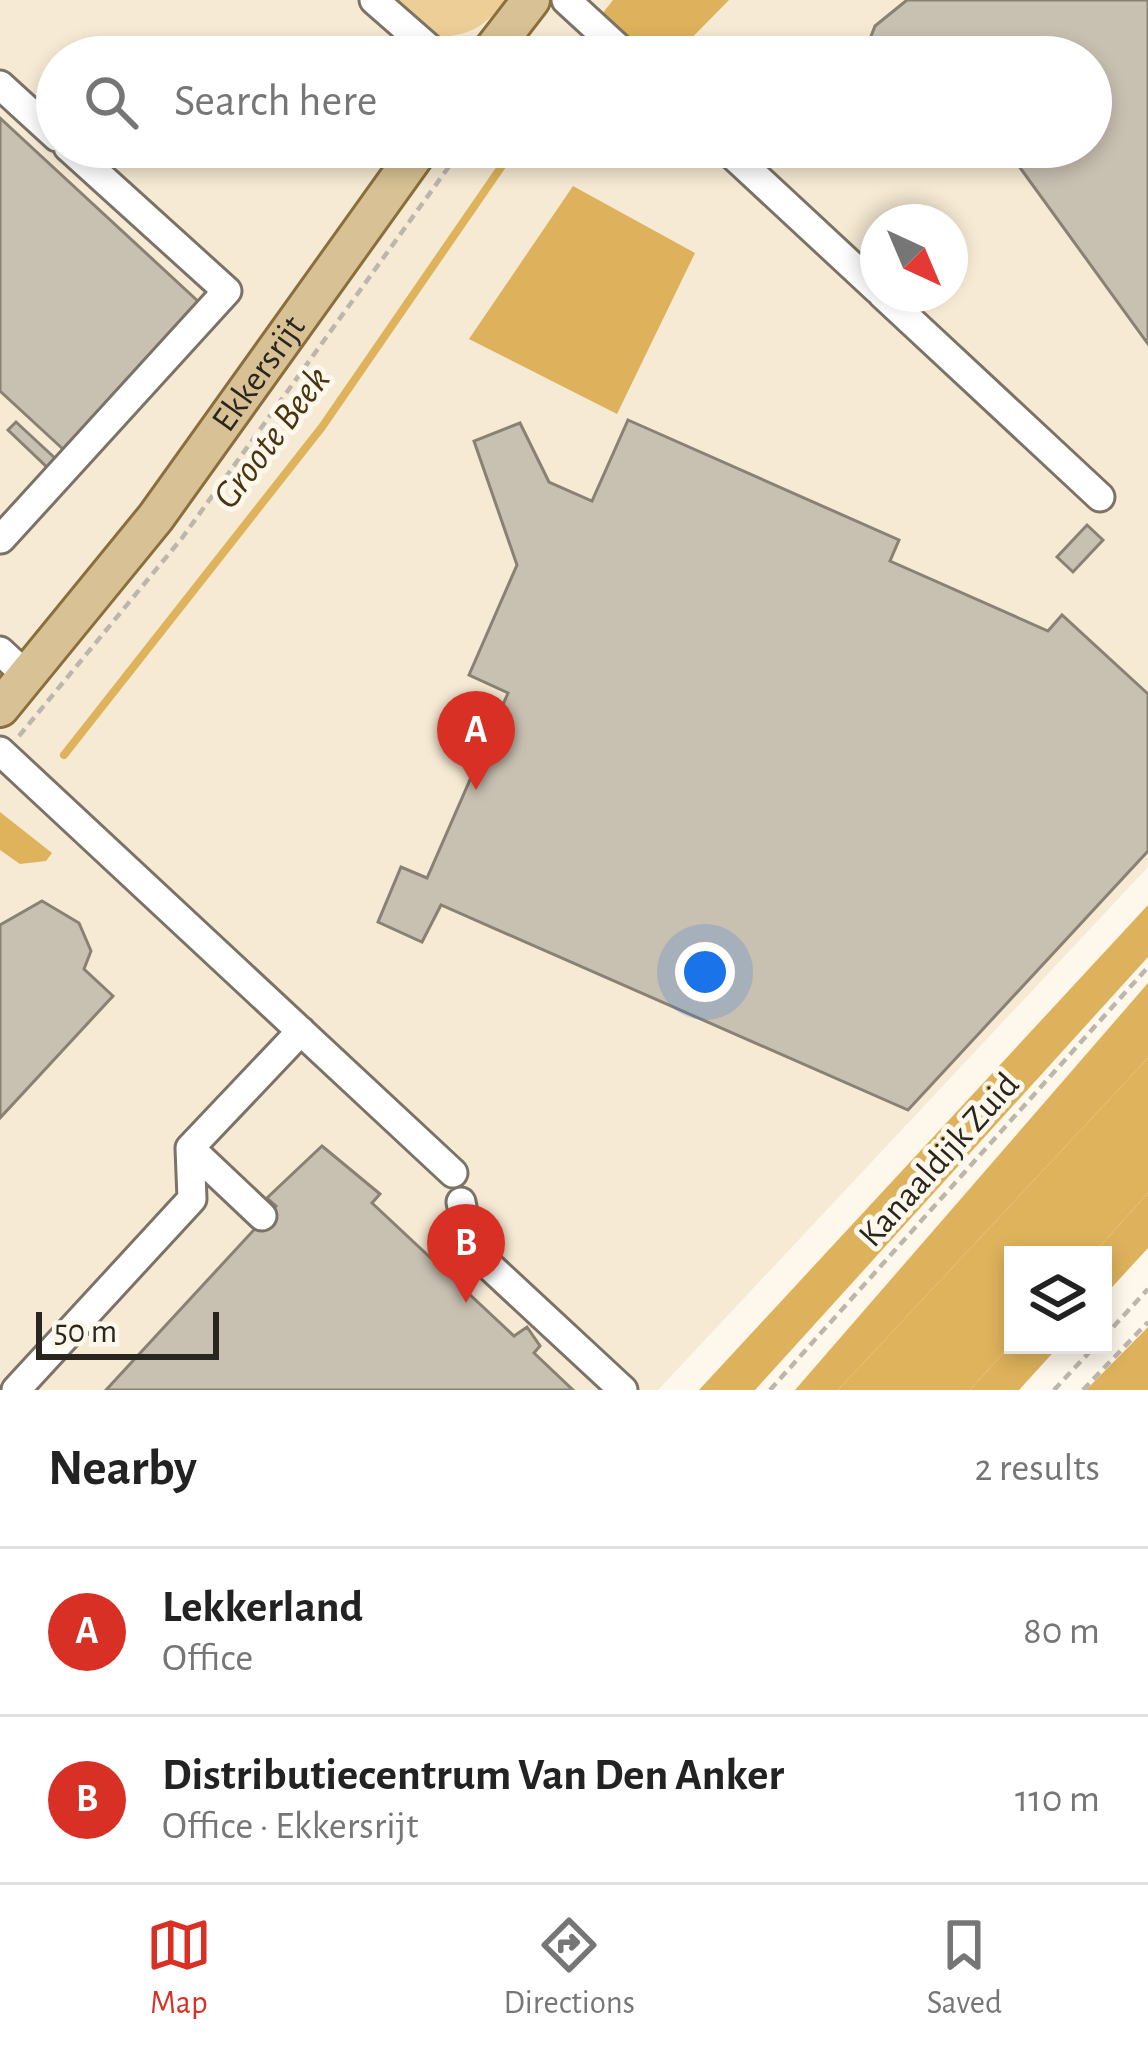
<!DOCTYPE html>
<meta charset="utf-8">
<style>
:root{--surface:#fff;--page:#f6f6f6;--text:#222;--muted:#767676;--line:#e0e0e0;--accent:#d93025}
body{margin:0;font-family:"Alegreya Sans",sans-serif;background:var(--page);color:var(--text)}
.controls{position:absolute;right:36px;bottom:36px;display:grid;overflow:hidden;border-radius:0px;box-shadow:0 6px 18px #0003}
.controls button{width:108px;height:108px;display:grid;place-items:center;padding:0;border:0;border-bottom:3px solid var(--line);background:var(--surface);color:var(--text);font:60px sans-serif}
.compass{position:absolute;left:860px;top:204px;width:108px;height:108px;border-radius:50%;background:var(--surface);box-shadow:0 6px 18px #0003;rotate:136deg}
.scale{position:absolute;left:36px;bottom:30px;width:183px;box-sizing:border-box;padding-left:12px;border:6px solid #292620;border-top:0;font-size:33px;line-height:42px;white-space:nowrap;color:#292620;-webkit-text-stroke:9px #fef7eb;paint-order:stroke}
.you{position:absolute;left:705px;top:972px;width:42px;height:42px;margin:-30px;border:9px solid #fff;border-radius:50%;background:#1a73e8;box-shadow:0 0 0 18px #1a73e833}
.badge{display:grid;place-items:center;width:78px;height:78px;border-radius:50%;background:var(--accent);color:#fff;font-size:39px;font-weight:700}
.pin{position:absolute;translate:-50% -99px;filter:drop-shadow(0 3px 6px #0008)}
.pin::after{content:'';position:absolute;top:63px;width:42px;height:36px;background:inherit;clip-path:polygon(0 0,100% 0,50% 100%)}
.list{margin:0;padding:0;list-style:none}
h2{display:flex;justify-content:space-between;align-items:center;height:156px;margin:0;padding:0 48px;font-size:51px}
h2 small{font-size:39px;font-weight:400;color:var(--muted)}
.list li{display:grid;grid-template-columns:78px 1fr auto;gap:36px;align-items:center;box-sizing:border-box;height:168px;padding:0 48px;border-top:3px solid var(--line)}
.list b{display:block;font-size:45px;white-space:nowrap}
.list p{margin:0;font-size:39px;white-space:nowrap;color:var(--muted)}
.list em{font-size:39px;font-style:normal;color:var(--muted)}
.icon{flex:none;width:66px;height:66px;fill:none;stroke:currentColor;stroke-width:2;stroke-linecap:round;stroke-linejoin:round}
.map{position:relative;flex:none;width:1148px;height:1390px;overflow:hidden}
.search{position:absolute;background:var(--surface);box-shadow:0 6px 18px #0003;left:36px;right:36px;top:36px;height:132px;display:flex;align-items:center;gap:30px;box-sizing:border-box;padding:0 42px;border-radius:66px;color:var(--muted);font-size:45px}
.sheet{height:492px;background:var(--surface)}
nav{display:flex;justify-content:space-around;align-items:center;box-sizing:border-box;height:168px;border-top:3px solid var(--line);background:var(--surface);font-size:33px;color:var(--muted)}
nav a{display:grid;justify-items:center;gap:6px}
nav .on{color:var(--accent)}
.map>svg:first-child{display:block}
.built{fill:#f6ead4;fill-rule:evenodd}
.green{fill:#ecce96}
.forest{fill:#deb25c}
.water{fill:#dfb35c}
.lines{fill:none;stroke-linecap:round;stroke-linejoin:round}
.stream{stroke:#dfb35c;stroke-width:8}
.building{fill:#c8c0b1;stroke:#898174;stroke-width:3}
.minor-casing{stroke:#7a7366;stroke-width:33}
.major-casing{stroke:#8a6f3d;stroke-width:42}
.path{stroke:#bcb6ac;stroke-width:4.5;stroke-dasharray:9 6;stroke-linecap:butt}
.minor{stroke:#fff;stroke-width:27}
.major{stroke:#d8c194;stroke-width:36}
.labels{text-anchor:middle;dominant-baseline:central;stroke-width:10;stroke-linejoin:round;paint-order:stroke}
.street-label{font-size:36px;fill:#292620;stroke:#fef7eb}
.water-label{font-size:39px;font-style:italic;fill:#483510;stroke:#fef7eb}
</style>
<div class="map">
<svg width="1148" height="1390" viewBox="0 0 1148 1390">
<rect width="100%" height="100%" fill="#fef7eb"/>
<path class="built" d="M 0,0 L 1148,0 L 1148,867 L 658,1390 L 0,1390 ZM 57,57 L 1091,57 L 1091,147 L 57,147 ZM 878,222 L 950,222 L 950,294 L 878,294 Z"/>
<path class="green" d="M 390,0 L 505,0 C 486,26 471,35 439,37 Z"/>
<path class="forest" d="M 613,0 L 729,0 L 673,57 L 646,57 L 602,14 Z
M 573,186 L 695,253 L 617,414 L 469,339 Z
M 1148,905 L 1148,957 L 755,1390 L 699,1390 Z
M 1148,983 L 1148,1058 L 838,1390 L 795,1390 Z
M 1148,1193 L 1148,1248 L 1103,1297 L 1103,1255 L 1092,1255 Z
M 1148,1327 L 1148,1390 L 1086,1390 Z
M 1013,1342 L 1060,1345 L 1019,1390 L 970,1390 Z"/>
<path class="water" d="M 0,812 L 52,853 L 46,861 L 20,864 L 0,850 Z
M 1148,1058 L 1148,1193 L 1092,1255 L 1013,1255 L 1013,1342 L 970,1390 L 838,1390 Z"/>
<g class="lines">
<path class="stream" d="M 64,755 L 322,427 L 515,147"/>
</g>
<path class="building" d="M 907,0 L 1148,0 L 1148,344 L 1005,147 L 1091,147 L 1091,57 L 872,57 L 868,44 L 875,26 Z
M 0,118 L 201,304 L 65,451 L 0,391 Z
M 628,420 L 899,540 L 890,561 L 1048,631 L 1062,615 L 1148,694 L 1148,851 L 908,1110 L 441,905 L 422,942 L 378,922 L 401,867 L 427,878 L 508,693 L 469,675 L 517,565 L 474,441 L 520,423 L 549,482 L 592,501 Z
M 16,422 L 57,460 L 49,469 L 8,430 Z
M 1087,525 L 1103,540 L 1073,572 L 1057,557 Z
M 42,901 L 79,923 L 91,951 L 84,969 L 113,996 L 0,1118 L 0,925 Z
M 322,1146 L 380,1194 L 372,1203 L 514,1336 L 527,1327 L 540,1346 L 534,1353 L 573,1390 L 106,1390 L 276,1206 L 267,1198 Z"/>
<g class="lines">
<defs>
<path id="minor" d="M 374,0 L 439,57
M 566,0 L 628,57
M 0,85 L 57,137
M 724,147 L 878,290
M 882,294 L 1100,497
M 1,539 L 227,291 L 68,147
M 0,651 L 27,676
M 0,751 L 453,1173
M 190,1148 L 262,1216
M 461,1202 L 470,1248 L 623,1390
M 16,1390 L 192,1199 L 190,1148 L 301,1031"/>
<g id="major">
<path d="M 487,57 L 531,0"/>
<path id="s1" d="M 0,708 L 156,517 L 421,147"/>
</g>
</defs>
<use href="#minor" class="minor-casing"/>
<use href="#major" class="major-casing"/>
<path class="path" d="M 19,736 L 182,538 L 463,147
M 1103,1338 L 1148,1289
M 770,1390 L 1148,967
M 1054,1390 L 1096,1345
M 1083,1390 L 1148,1322"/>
<use href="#minor" class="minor"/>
<use href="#major" class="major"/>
</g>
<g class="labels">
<g class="street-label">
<text stroke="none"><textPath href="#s1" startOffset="423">Ekkersrijt</textPath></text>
<text transform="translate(939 1160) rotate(-48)">Kanaaldijk Zuid</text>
</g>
<g class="water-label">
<text transform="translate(272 438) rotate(-53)">Groote Beek</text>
</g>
</g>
</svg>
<div class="controls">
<button><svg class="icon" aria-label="layers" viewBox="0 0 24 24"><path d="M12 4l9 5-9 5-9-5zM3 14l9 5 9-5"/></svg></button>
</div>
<svg class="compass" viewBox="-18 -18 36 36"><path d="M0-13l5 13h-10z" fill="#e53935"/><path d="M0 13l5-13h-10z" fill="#767676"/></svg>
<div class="scale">50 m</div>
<div class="you"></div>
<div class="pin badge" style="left:476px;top:790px">A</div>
<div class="pin badge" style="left:466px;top:1303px">B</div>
<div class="search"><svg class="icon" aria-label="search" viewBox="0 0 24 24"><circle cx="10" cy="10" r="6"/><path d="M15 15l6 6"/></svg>Search here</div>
</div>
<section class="sheet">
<h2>Nearby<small>2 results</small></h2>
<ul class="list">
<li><span class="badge">A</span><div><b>Lekkerland</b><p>Office</p></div><em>80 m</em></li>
<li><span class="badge">B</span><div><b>Distributiecentrum Van Den Anker</b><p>Office · Ekkersrijt</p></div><em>110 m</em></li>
</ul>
</section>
<nav>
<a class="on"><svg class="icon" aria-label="map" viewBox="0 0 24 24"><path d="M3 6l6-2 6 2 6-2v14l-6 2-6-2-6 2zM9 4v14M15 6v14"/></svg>Map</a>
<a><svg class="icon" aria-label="directions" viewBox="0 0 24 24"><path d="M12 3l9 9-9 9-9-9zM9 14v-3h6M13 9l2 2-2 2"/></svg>Directions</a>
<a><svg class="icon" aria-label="saved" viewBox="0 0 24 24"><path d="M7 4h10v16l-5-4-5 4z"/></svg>Saved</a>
</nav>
